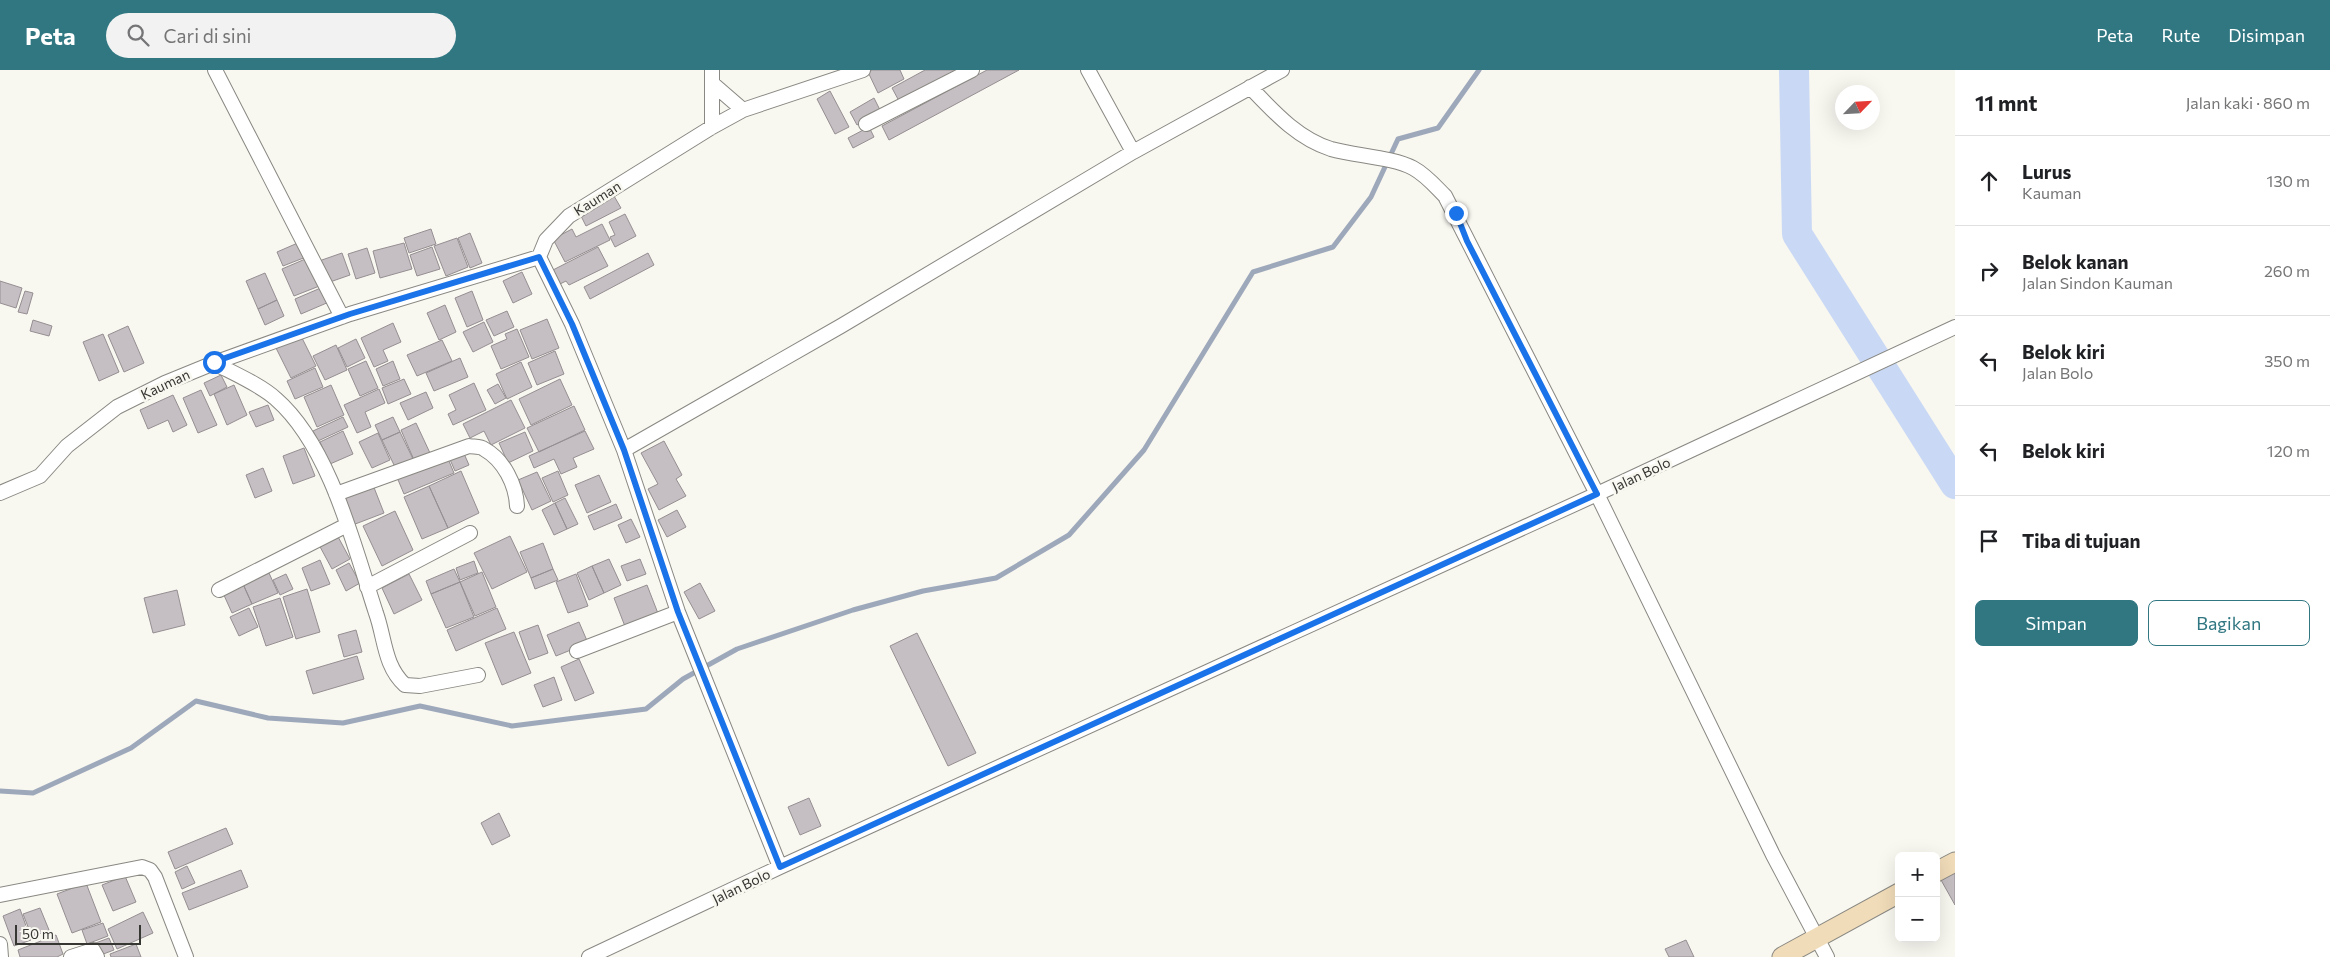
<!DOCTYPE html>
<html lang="id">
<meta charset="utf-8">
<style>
:root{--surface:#fff;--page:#f2f2f2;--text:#202124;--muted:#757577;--line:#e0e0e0;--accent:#307782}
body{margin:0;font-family:Commissioner,sans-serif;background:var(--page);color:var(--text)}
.controls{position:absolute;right:15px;bottom:15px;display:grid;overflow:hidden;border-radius:8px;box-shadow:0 5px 20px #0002}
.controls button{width:45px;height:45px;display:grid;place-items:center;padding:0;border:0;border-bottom:1px solid var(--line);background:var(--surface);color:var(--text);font:25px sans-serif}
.compass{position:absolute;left:1835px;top:15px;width:45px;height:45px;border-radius:50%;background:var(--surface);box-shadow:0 5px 20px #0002;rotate:65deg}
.scale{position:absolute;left:15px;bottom:12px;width:126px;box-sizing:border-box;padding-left:5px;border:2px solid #363633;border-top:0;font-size:14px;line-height:18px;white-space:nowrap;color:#363633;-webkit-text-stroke:4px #f8f7f0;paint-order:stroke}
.stop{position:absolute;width:15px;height:15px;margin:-11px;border:4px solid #1a73e8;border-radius:50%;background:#fff}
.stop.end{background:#1a73e8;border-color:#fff;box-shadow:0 1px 5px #0008}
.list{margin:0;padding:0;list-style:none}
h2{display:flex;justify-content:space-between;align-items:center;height:65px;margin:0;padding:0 20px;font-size:21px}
h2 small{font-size:16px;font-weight:400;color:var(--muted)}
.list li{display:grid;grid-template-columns:32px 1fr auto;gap:15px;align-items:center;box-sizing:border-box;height:90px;padding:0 20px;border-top:1px solid var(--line)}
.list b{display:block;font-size:19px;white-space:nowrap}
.list p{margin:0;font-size:16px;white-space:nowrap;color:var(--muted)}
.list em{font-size:16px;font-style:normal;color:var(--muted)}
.actions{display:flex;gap:10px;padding:15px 20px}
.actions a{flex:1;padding:11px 0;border:1px solid var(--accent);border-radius:8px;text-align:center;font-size:18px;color:var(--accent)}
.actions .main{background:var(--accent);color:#fff}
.icon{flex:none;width:28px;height:28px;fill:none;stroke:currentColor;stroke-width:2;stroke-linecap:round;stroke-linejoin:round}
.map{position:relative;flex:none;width:1955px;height:887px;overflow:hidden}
header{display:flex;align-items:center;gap:30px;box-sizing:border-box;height:70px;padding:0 25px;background:var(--accent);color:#fff}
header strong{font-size:24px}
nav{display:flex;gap:28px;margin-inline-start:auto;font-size:18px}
.search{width:350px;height:45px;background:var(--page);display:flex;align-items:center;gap:12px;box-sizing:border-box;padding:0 18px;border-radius:28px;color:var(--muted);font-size:19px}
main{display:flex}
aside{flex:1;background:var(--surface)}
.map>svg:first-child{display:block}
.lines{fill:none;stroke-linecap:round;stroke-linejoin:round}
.stream{stroke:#9da8bb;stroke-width:5}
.river{stroke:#c9d9f5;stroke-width:30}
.building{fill:#c5bec2;stroke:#958e92}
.street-casing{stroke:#898882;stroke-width:16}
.secondary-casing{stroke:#898882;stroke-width:21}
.street{stroke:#fff;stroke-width:14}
.secondary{stroke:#f1dcb9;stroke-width:19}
.route{stroke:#1a73e8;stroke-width:6}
.labels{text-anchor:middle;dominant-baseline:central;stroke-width:5;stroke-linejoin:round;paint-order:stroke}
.street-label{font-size:14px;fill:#363633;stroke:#f8f7f0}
</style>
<header>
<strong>Peta</strong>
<div class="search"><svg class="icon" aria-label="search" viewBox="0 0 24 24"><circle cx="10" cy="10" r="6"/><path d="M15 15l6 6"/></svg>Cari di sini</div>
<nav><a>Peta</a><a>Rute</a><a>Disimpan</a></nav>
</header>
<main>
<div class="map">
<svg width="1955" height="887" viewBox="0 0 1955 887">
<rect width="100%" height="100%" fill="#f8f7f0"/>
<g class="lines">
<path class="stream" d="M 0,721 L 33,723 L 131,678 L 196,631 L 268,648 L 343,653 L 420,636 L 512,656 L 646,639 L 683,609 L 737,579 L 853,540 L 923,521 L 996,508 L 1069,465 L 1144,380 L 1253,202 L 1333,177 L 1371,127 L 1398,69 L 1438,58 L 1479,0"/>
<path class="river" d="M 1794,0 L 1797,164 L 1955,414"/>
</g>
<path class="building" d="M 872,0 L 900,0 L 904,9 L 878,23 L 868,2 Z
M 925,0 L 956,0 L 899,31 L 892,18 Z
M 987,0 L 1019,0 L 889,70 L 882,56 Z
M 830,21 L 849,57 L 835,64 L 817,29 Z
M 874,28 L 881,42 L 857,55 L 850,42 Z
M 869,57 L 874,67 L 853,78 L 848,68 Z
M 614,126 L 621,138 L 586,156 L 580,144 Z
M 625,144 L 636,166 L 615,177 L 610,167 L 615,165 L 609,152 Z
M 602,154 L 610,170 L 565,192 L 553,169 L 572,159 L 576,167 Z
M 431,159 L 436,174 L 409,183 L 404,168 Z
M 470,163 L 482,193 L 470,198 L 458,168 Z
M 457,168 L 468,197 L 446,206 L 434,176 Z
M 300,172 L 306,187 L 283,196 L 277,182 Z
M 404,173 L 412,199 L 380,208 L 373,181 Z
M 432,177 L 440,199 L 417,206 L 410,185 Z
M 598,177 L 608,196 L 569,215 L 566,211 L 558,215 L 551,201 Z
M 367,178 L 375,203 L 356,209 L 348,184 Z
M 342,183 L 350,205 L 327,213 L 319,191 Z
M 648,183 L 654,195 L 590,229 L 584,217 Z
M 310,187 L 322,215 L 294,226 L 282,199 Z
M 522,202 L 532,224 L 513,233 L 503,211 Z
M 265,203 L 277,230 L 258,239 L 246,211 Z
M 0,211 L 22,218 L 16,238 L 0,233 Z
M 323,217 L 329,232 L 301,244 L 295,229 Z
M 25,221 L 33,223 L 27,244 L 18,242 Z
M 472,221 L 483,250 L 467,257 L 455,228 Z
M 277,230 L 284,246 L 265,255 L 258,239 Z
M 445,235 L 456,262 L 439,270 L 427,243 Z
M 507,241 L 514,257 L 494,266 L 486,250 Z
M 547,249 L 559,278 L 532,289 L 520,260 Z
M 33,250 L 52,256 L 49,266 L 30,261 Z
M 484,252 L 493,272 L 473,282 L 463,262 Z
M 393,253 L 401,272 L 383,280 L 388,291 L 374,297 L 361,268 Z
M 128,256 L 144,293 L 124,302 L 108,265 Z
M 517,259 L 529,287 L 501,299 L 491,276 L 507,269 L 505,264 Z
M 103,264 L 119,302 L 99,311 L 83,272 Z
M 301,266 L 316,296 L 291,308 L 276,278 Z
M 356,269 L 365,288 L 347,297 L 338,278 Z
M 442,270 L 452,291 L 417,306 L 407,285 Z
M 336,275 L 347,300 L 325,310 L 313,286 Z
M 555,281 L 564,304 L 537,315 L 528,293 Z
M 460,288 L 468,307 L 434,321 L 426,303 Z
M 366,291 L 378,318 L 360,326 L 348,299 Z
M 393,291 L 400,309 L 383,316 L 376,299 Z
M 521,292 L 532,317 L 507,329 L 496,304 Z
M 315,298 L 323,317 L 295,329 L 287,311 Z
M 221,305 L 227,317 L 210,326 L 204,313 Z
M 404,309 L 411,324 L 388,334 L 382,318 Z
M 560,309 L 572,335 L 531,355 L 519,329 Z
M 474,313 L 486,340 L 453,355 L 448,344 L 456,340 L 449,325 Z
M 498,314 L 506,328 L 495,334 L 487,320 Z
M 234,315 L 247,345 L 227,355 L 214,324 Z
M 331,315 L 344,345 L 317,357 L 304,327 Z
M 379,319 L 385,333 L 365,342 L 371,357 L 357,363 L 344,335 Z
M 201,320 L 217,355 L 198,363 L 183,328 Z
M 426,322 L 433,338 L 408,350 L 400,333 Z
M 173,325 L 187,355 L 173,362 L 168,350 L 148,359 L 140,340 Z
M 511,330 L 525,358 L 491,375 L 484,361 L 470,368 L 463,354 Z
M 268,335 L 274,350 L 256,357 L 249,342 Z
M 574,336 L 585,360 L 539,382 L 527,358 Z
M 343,347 L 348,357 L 318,371 L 313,361 Z
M 393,347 L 400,362 L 382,370 L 375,355 Z
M 416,353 L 430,383 L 414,390 L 401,360 Z
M 343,361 L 353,384 L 330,394 L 320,372 Z
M 585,361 L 594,379 L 573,388 L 577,397 L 561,404 L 554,389 L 534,398 L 529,386 Z
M 400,362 L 413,389 L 395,397 L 382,370 Z
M 525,362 L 533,381 L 508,393 L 499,373 Z
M 378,363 L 390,390 L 372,398 L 359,372 Z
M 664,371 L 682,405 L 676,409 L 686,426 L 659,440 L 648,419 L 658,414 L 641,383 Z
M 304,378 L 315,406 L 293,414 L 283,386 Z
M 462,379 L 469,395 L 455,401 L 448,385 Z
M 446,384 L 454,403 L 404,424 L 396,405 Z
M 263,398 L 272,421 L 255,428 L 246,405 Z
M 461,401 L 479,443 L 448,458 L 429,416 Z
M 558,401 L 568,425 L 553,432 L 542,408 Z
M 537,402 L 551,431 L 532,440 L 518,410 Z
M 599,405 L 611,432 L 587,443 L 575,415 Z
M 373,415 L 384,443 L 350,456 L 339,428 Z
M 429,416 L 448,458 L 422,469 L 404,427 Z
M 565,428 L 578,454 L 567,459 L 555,433 Z
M 555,433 L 567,459 L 554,465 L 542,440 Z
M 616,434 L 622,448 L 594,460 L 588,446 Z
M 677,440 L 686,457 L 667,467 L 658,450 Z
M 395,441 L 413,480 L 382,496 L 363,456 Z
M 631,449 L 640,467 L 626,473 L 618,455 Z
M 336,463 L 350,489 L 332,499 L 318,473 Z
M 510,466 L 527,502 L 492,519 L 474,483 Z
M 543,473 L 553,499 L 531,508 L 520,482 Z
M 609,489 L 621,515 L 604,523 L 592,496 Z
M 640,489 L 646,504 L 627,511 L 621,496 Z
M 320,490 L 330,514 L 311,521 L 302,498 Z
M 474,491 L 478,503 L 460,510 L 456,498 Z
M 349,493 L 360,513 L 346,521 L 336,500 Z
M 592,496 L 604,523 L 589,530 L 577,503 Z
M 454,499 L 460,512 L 431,524 L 426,511 Z
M 553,499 L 558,510 L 535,519 L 531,508 Z
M 482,502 L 496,537 L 475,546 L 460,512 Z
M 269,503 L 278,523 L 252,534 L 243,514 Z
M 286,504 L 293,519 L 280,525 L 273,510 Z
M 409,504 L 422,530 L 394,544 L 382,518 Z
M 576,504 L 588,536 L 568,543 L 556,512 Z
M 460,512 L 474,547 L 446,558 L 431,524 Z
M 700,513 L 715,541 L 699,549 L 684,522 Z
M 243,514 L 252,534 L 232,543 L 223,523 Z
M 647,515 L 659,546 L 626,559 L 614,528 Z
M 307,519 L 320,562 L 296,569 L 283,527 Z
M 177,520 L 185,555 L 153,563 L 144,528 Z
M 280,528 L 293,567 L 266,576 L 253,537 Z
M 249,538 L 258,557 L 239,566 L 230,547 Z
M 497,538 L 506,559 L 456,581 L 447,560 Z
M 579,552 L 588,573 L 556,586 L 547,565 Z
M 538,555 L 548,583 L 529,590 L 519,562 Z
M 356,560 L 362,582 L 344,587 L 338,565 Z
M 514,562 L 531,603 L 502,615 L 485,573 Z
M 917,563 L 976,683 L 948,696 L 890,576 Z
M 357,586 L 364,609 L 313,624 L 306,601 Z
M 579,589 L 594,623 L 575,631 L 561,597 Z
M 554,607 L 562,630 L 543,637 L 534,615 Z
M 809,728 L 821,756 L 800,765 L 788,737 Z
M 499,743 L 510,766 L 492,775 L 481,753 Z
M 226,758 L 233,774 L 175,799 L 168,782 Z
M 187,796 L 195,813 L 182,819 L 175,802 Z
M 241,800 L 248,817 L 189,840 L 182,823 Z
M 1955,802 L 1955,835 L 1941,810 Z
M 125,806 L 136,832 L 113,841 L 102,815 Z
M 86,813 L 101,852 L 72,863 L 57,824 Z
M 40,838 L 49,860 L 32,867 L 23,844 Z
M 20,839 L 31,870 L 14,876 L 3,846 Z
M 143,842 L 153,863 L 117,879 L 108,859 Z
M 103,853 L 108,866 L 87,874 L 82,860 Z
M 56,865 L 63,884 L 57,887 L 20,887 L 18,880 Z
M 109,868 L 114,880 L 98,886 L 93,874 Z
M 1686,870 L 1694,887 L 1669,887 L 1665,879 Z
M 136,874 L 141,887 L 111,887 L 110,884 Z"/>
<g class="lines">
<defs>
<path id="street" d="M 215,0 L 342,247
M 712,0 L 712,57
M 1088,0 L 1133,82
M 713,14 L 743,40
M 1250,17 C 1274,42 1297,68 1331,79 C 1355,86 1392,87 1413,98 C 1426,105 1435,116 1445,126 L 1597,424 L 1773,785 L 1827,887
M 866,54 L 972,0
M 539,187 L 572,254 L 624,380 L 678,542 L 780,797
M 214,293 C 233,303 261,315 276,329 C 330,376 354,476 376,543 C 385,568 384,596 405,615 L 420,616 L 478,605
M 624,380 L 841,256 L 1133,82 L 1282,0
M 0,423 L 40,406 L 67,376 L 117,337 L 165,313 L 214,293 L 350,244 L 539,187 L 546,170 L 569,146 L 712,57 L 743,40 L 863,0
M 336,424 L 469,376 C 474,377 480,376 484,379 C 504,390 516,415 517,436
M 367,517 L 470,463
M 219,520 L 347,455
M 577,581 L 678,542
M 0,825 L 142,797 L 150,800 L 155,807 L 186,887
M 0,874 L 1,887
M 71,887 L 93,880 L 97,887
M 589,887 L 780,797 L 1597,424 L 1955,257"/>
<path id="secondary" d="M 1936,802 L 1955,792
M 1782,887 L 1899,823"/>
</defs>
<use href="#street" class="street-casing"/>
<use href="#secondary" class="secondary-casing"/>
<use href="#street" class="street"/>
<use href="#secondary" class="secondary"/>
</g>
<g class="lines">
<path class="route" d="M 214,292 L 350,244 L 539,187 L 572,254 L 624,380 L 678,542 L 780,797 L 1597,424 L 1467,171 L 1456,143"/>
</g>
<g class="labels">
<g class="street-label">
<text transform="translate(597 128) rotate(-32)">Kauman</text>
<text transform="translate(165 314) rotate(-25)">Kauman</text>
<text transform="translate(1641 404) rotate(-25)">Jalan Bolo</text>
<text transform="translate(741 816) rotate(-26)">Jalan Bolo</text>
</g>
</g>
</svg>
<div class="controls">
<button>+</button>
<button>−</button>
</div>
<svg class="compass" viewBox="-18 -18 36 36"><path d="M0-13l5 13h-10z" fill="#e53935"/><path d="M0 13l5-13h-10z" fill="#757577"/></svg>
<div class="scale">50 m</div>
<div class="stop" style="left:214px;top:292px"></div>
<div class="stop end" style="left:1456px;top:143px"></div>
</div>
<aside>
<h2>11 mnt<small>Jalan kaki · 860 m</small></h2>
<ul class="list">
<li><svg class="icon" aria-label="ahead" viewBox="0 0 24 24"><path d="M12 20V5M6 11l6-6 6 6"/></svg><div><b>Lurus</b><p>Kauman</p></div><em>130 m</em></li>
<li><svg class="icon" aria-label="right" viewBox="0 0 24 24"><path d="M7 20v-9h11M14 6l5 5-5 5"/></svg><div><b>Belok kanan</b><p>Jalan Sindon Kauman</p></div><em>260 m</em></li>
<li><svg class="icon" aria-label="left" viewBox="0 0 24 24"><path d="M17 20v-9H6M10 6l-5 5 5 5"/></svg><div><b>Belok kiri</b><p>Jalan Bolo</p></div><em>350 m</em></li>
<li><svg class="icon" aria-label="left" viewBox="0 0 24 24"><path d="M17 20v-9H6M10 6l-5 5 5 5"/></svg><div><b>Belok kiri</b></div><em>120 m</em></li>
<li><svg class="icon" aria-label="arrive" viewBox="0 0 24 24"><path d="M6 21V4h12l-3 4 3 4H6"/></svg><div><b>Tiba di tujuan</b></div></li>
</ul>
<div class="actions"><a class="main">Simpan</a><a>Bagikan</a></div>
</aside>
</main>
